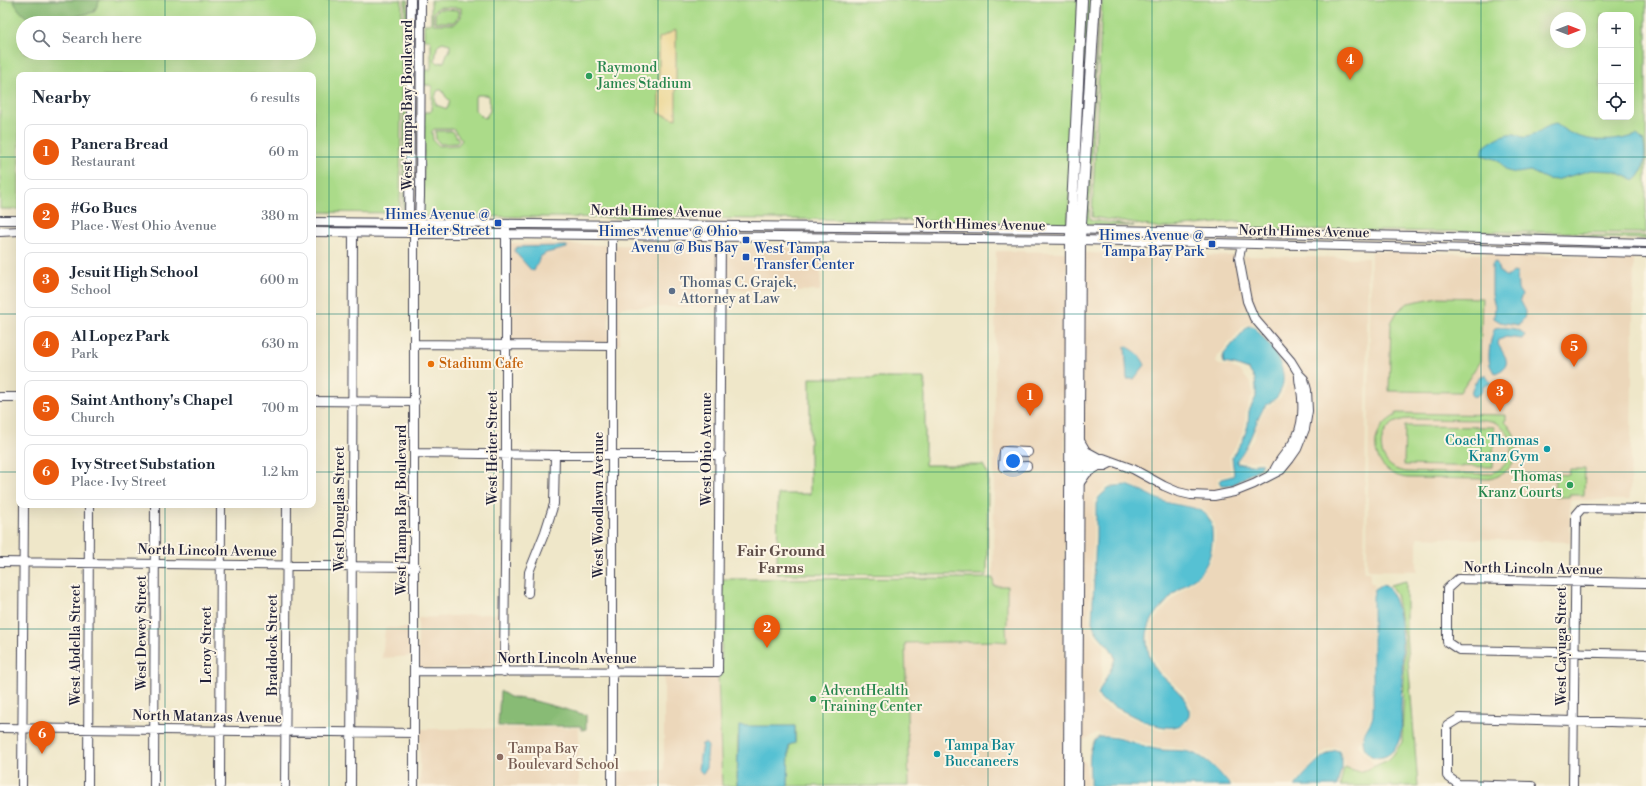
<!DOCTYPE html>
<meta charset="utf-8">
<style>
:root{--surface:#fff;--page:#f2f2f3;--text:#1f2937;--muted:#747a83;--line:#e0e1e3;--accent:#ea580c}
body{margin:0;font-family:"Libre Bodoni",serif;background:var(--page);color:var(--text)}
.controls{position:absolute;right:12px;top:12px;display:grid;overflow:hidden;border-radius:8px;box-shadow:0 4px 16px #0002}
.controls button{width:36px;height:36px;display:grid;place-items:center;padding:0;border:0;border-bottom:1px solid var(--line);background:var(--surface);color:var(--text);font:20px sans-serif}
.compass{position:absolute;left:1550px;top:12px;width:36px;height:36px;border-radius:50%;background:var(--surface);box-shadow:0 4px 16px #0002;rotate:90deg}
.you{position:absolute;left:1013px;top:461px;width:14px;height:14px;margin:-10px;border:3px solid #fff;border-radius:50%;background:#1a73e8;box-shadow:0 0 0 6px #1a73e833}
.badge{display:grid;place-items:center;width:26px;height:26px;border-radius:50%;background:var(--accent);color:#fff;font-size:13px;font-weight:700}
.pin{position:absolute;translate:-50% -33px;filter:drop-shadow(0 1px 2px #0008)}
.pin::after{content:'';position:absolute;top:21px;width:14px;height:12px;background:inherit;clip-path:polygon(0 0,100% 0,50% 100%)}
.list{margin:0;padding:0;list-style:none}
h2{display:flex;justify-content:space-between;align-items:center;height:52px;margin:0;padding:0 16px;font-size:17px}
h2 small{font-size:13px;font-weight:400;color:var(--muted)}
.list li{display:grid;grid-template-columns:26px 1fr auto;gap:12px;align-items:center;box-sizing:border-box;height:56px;margin:0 8px 8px;padding:0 8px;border:1px solid var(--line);border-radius:8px}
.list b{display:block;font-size:15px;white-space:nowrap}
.list p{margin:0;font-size:13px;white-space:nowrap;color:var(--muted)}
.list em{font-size:13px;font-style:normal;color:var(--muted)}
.icon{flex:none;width:22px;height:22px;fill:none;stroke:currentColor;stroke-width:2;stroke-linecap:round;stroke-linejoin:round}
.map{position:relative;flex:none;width:1646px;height:786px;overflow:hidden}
.search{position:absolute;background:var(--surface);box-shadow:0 4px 16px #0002;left:16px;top:16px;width:300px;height:44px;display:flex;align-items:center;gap:10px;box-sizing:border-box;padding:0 14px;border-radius:22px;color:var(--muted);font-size:15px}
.panel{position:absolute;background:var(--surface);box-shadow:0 4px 16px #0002;left:16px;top:72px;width:300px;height:436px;border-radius:8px}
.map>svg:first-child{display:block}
.built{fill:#ecd7ba;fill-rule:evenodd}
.green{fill:#abdb89;stroke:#667e62;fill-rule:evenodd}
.forest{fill:#88bb75;stroke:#556e58}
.sand{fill:#eeda9e;stroke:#887e6c}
.water{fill:#57c1d3;stroke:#3c7287}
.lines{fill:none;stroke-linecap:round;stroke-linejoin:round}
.minor-casing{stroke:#414050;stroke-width:10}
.major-casing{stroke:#414050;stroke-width:12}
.minor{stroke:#fff;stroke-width:8}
.major{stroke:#fff;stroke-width:10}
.grid{fill:none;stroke:#0f766e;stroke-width:1;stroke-opacity:0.55}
.leisure-dot{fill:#2e9e5b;stroke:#fcf5e5;stroke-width:1.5}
.transit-dot{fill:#1a4fb4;stroke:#fcf5e5;stroke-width:1.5}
.service-dot{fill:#5c6f8a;stroke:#fcf5e5;stroke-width:1.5}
.food-dot{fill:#e8710a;stroke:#fcf5e5;stroke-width:1.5}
.culture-dot{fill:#0f9aa8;stroke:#fcf5e5;stroke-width:1.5}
.education-dot{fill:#8d6e63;stroke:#fcf5e5;stroke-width:1.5}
.labels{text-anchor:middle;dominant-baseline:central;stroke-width:4;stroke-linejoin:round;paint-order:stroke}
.leisure-label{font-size:14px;fill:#27864d;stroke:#fcf5e5;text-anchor:start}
.street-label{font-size:14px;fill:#22223b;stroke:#fcf5e5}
.transit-label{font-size:14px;fill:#164399;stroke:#fcf5e5;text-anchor:end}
.service-label{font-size:14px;fill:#4e5e75;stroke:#fcf5e5;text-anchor:start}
.food-label{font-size:14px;fill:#c56008;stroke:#fcf5e5;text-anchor:start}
.culture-label{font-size:14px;fill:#0d838f;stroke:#fcf5e5;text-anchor:end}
.education-label{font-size:14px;fill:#785e54;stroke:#fcf5e5;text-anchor:start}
.neighbourhood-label{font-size:15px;font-weight:bold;fill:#5f4e49;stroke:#fcf5e5}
</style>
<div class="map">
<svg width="1646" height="786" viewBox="0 0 1646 786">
<rect width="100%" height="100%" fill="#fcf5e5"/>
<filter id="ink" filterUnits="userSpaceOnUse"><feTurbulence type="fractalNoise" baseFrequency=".025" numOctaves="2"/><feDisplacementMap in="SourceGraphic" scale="8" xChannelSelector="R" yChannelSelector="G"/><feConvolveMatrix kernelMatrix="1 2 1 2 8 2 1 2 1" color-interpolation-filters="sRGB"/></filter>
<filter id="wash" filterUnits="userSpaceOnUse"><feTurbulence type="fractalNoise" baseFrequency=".012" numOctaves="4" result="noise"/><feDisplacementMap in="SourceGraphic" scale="16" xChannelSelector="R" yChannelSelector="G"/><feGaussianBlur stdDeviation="0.9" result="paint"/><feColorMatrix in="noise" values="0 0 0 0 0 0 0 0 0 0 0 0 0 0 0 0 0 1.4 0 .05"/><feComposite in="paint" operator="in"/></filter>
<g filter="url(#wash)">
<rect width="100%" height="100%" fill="#efe7c9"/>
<path class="built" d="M 509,243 L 609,245 L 609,343 L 509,342 ZM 517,247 L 555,251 L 546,253 L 540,257 L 536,268 Z
M 615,245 L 718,246 L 718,307 L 622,307 L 620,309 L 620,344 L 615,344 Z
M 724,247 L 822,248 L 820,291 L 724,290 Z
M 996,251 L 1067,252 L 1065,452 L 1065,786 L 909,786 L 905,643 L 1007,642 L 1006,625 L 1007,625 L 1007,586 L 993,586 Z
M 1371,251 L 1634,258 L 1630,500 L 1570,500 L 1570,542 L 1417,537 L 1417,571 L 1367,570 Z
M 1083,253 L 1236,256 L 1254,324 L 1248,324 L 1243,327 L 1218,356 L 1216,362 L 1219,365 L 1230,366 L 1240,371 L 1251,384 L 1253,394 L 1246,410 L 1245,425 L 1240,439 L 1229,457 L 1231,474 L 1218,478 L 1217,485 L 1220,487 L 1224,488 L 1234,487 L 1256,473 L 1260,472 L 1265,466 L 1264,462 L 1260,460 L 1245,462 L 1239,460 L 1254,438 L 1256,428 L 1265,409 L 1281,397 L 1286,384 L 1283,365 L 1281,357 L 1273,346 L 1282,354 L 1296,375 L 1299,399 L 1298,423 L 1294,435 L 1271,471 L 1259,479 L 1226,492 L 1201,493 L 1179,489 L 1089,449 L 1081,438 ZM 1125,346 L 1130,347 L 1141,357 L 1145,364 L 1127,379 Z
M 1243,256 L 1368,258 L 1364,570 L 1365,572 L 1370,572 L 1370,582 L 1376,585 L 1373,588 L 1371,596 L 1371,715 L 1358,745 L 1375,766 L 1360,772 L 1344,767 L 1343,756 L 1341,750 L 1336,747 L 1328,749 L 1321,754 L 1292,786 L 1234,786 L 1208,759 L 1199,753 L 1181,748 L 1161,747 L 1114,735 L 1101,735 L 1097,733 L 1081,741 L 1081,759 L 1086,763 L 1087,786 L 1080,786 L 1081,486 L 1084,480 L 1094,471 L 1113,465 L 1201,499 L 1274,476 L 1311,397 L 1257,317 L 1250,300 ZM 1118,483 L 1128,483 L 1165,500 L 1203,509 L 1211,517 L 1215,525 L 1215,545 L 1210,562 L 1200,576 L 1180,592 L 1160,613 L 1154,621 L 1150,633 L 1151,650 L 1154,660 L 1160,670 L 1185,694 L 1191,706 L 1191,715 L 1187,723 L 1178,729 L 1162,730 L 1151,727 L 1098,703 L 1098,700 L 1095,695 L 1101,681 L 1104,645 L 1094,635 L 1089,616 L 1092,575 L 1094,502 L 1099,493 L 1107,486 Z
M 501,613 L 501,669 L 418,668 L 418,618 Z
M 385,628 L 412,628 L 412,656 L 382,658 Z
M 718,675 L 722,786 L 615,786 L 615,772 L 664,770 L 664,676 Z
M 579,728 L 579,786 L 420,786 L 420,729 Z"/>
<path class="green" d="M 0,0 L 402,0 L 400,212 L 399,213 L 313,212 L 313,75 L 19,75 L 19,209 L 0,209 ZM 23,23 L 309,23 L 309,53 L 23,53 Z
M 405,0 L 408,0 L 405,205 L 403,211 Z
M 431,0 L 1079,0 L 1068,225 L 890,220 L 423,216 L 424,112 L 430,112 L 432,110 L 432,87 L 430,85 L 424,85 L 424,70 L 430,70 L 431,67 L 431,42 L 429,40 L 424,40 L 424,24 L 429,24 L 431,22 ZM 439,7 L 461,8 L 461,17 L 455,24 L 433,24 L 433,12 ZM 442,42 L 450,44 L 450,50 L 447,54 L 444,62 L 438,63 L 435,60 L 437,47 ZM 439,90 L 442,90 L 446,97 L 450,101 L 447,109 L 436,105 L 435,98 L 437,91 ZM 477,95 L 486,95 L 489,96 L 490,111 L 485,118 L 482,117 L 475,110 L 475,97 ZM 434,129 L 453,129 L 462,140 L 458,145 L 439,146 L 433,140 L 432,131 Z
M 1085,0 L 1092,0 L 1077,225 L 1077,161 Z
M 1099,0 L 1089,217 L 1092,220 L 1134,226 L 1084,225 Z
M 1102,0 L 1646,0 L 1646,233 L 1246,230 L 1240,221 L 1162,228 L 1092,217 ZM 1601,15 L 1631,15 L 1631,117 L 1601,117 ZM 1556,18 L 1580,18 L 1580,42 L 1556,42 Z
M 439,9 L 459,10 L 459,16 L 454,22 L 435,22 L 435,13 Z
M 435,131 L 452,131 L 459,140 L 457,143 L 440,144 L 436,139 Z
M 1427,234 L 1646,236 L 1646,239 Z
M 1438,297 L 1482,298 L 1480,361 L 1460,392 L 1389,391 L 1391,323 L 1397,312 L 1408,303 Z
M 810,378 L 925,378 L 925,465 L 983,465 L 988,474 L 987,575 L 777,574 L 778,494 L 810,494 Z
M 1396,413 L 1506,415 L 1506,420 L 1504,421 C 1526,440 1519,473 1489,479 L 1407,478 C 1372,474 1364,432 1395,416 ZM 1409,419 L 1485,420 C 1518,423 1521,467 1488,474 L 1407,472 C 1372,469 1373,420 1409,419 Z
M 1405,426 L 1494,427 L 1493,467 L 1404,465 Z
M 1570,469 L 1585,469 L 1584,495 L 1569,495 L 1569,497 L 1554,497 L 1555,474 L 1569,475 Z
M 993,578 L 994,586 L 1007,586 L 1007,625 L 1006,626 L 1007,642 L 996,641 L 905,643 L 909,786 L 788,786 L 789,745 L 795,742 L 795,726 L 738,736 L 737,786 L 722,786 L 718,675 L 721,674 L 722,579 Z
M 1406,581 L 1406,633 L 1418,786 L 1340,786 L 1344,767 L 1360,772 L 1375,766 L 1388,760 L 1393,755 L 1402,742 L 1404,678 L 1404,637 L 1396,594 L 1390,585 Z"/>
<path class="forest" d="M 13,0 L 100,0 L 94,12 C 78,16 48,23 32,19 C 23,17 17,8 13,0 Z
M 500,691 L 510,697 L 535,701 L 586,715 L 586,729 L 582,730 L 582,727 L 579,726 L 498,726 Z"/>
<path class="sand" d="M 676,30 L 676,119 L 659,113 L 659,38 Z"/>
<path class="water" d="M 1556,124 C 1562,128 1568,133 1575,135 C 1594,143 1618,141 1637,135 L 1643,140 C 1646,152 1646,174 1635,180 L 1613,171 L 1591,170 L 1556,180 L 1547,179 L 1530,171 L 1517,173 L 1507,171 L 1498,160 L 1482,155 L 1484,147 C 1492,141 1504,132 1515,134 C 1519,135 1522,138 1527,137 C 1537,135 1543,126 1556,124 Z
M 567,246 L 567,248 L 546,253 L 540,257 L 534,271 L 531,270 L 514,251 L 517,247 Z
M 1496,262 L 1499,271 L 1505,276 L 1509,276 L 1513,272 L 1517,273 L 1518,289 L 1522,295 L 1520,300 C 1526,310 1528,317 1518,325 L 1500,322 L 1494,318 L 1495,306 L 1492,295 L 1492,265 L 1493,263 Z
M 1248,326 L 1253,326 L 1256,329 C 1270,346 1293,370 1279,394 C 1275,402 1265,403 1262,411 C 1253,428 1250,445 1237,460 L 1237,463 L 1250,465 L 1262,463 L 1260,468 L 1232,485 L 1221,485 L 1219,481 L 1221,479 L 1233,476 L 1234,474 L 1232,457 L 1243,440 L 1248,425 L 1249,411 L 1256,397 L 1256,387 L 1255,379 L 1249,370 L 1235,365 L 1224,363 L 1223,358 L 1224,354 Z
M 1500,327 C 1509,328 1520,328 1525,335 L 1522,339 L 1506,337 L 1499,340 L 1498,344 C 1503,354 1515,365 1496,373 C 1484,367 1490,339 1495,328 Z
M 1125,346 C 1134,349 1141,356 1145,365 L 1134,379 L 1127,379 Z
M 1480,376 L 1486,376 L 1491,383 L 1483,386 L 1481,393 L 1474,397 L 1471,395 C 1471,389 1476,380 1480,376 Z
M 1127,485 C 1140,489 1151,497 1163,501 C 1175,506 1190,505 1201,511 C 1209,515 1212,523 1212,531 C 1213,547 1210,565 1197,576 C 1191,581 1184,585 1178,590 C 1171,596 1165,604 1159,610 C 1153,617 1148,626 1147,635 C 1146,647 1150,662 1158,672 C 1167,682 1205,709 1182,724 C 1163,737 1120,708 1101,700 L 1098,695 C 1102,682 1112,671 1115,658 C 1111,643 1097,640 1092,622 L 1096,537 L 1096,504 L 1099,497 L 1108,489 L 1114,486 Z
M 1382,585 L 1388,587 C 1407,614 1402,674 1401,707 C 1401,718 1403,733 1398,743 C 1389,763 1364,763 1363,740 C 1363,731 1372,724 1373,715 L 1373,596 L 1375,589 Z
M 739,726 L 795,726 L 795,743 L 789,745 L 788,786 L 737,786 Z
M 1099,737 C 1120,735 1140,747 1161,750 C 1173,751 1186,749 1197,755 C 1211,761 1221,775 1231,786 L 1090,786 C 1091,772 1085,746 1099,737 Z
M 705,743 L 708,746 L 706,768 L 703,774 L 698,769 L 702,744 Z
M 1336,750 L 1339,751 L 1341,756 L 1341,769 L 1337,786 L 1295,786 C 1304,775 1322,753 1336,750 Z"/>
</g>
<g filter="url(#ink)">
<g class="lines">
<defs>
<path id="minor" d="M 411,0 L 409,223 L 414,233 L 414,786
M 0,220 L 19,220
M 313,222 L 1058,229 L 1413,236 L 1646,243
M 417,227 L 419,223 L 420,196 L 421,0
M 0,232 L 19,231
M 313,232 L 1080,240 L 1646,253
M 415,344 L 612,346
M 0,397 L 19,397
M 313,401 L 415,402
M 1079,439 L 1086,451 L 1097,457
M 415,453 L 555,455 L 721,455
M 1075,455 L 1078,458 L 1103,458 L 1133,469 L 1164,486 L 1178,492 L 1191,495 L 1214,496 L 1234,492 L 1254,484 L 1281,470 L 1290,459 L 1297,449 L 1305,429 L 1308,411 L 1307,390 L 1304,379 L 1299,374 L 1291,361 L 1254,318 L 1247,301 L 1239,258 L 1242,244
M 1027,466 L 1003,467 L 1004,451 L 1028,452
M 1073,466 L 1105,466 L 1113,462
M 1273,473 C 1278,459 1290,450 1297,436 C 1302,425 1303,411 1302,399 C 1302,390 1298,382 1299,374
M 1079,484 L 1087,473 L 1097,467
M 0,562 L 415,567
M 1646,583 L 1458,579 L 1447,589 L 1447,642 L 1459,650 L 1646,654
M 528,593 L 529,572 L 545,532 L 554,504 L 555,455
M 415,671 L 718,672 L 721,232
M 504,672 L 506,455 L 506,228
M 0,728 L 414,733
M 22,786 L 24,505
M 88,786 L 89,505
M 154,786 L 155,505
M 220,786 L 221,505
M 285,786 L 287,505
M 351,786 L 353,232
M 612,786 L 612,231
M 1532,786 L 1458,784 L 1447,776 L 1447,726 L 1460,718 L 1646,723
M 1573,786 L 1576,515 L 1582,508 L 1646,509"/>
<path id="major" d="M 1069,786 L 1071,229 L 1082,0
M 1077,786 L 1080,240 L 1095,0"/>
</defs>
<use href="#minor" class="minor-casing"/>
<use href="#major" class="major-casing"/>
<use href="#minor" class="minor"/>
<use href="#major" class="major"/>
</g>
</g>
<path class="grid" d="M 165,0 L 165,23M 329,0 L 329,786M 494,0 L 494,786M 658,0 L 658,786M 823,0 L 823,786M 988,0 L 988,786M 1152,0 L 1152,786M 1317,0 L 1317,786M 1481,0 L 1481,786M 165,53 L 165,75M 0,157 L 19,157M 313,157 L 1646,157M 0,314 L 19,314M 313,314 L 1646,314M 0,472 L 19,472M 313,472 L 1646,472M 165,505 L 165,786M 0,629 L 1646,629"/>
<g class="leisure-dot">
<circle cx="589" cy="76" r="4"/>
<circle cx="1570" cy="485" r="4"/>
<circle cx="813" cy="699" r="4"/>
</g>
<g class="transit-dot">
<rect x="494" y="219" width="8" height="8" rx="2"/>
<rect x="742" y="236" width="8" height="8" rx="2"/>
<rect x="1208" y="240" width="8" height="8" rx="2"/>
<rect x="742" y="253" width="8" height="8" rx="2"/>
</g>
<circle class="service-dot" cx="672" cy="291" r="4"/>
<circle class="food-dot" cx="431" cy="364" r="4"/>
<g class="culture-dot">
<circle cx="1547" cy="449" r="4"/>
<circle cx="937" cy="754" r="4"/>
</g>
<circle class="education-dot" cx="500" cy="757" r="4"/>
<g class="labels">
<g class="leisure-label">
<text x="597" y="68">Raymond<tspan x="597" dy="16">James Stadium</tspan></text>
<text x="1562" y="477" text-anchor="end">Thomas<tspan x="1562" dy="16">Kranz Courts</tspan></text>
<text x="821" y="691">AdventHealth<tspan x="821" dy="16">Training Center</tspan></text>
</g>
<g class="street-label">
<text transform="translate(408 105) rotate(-90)">West Tampa Bay Boulevard</text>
<text transform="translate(656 212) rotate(1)">North Himes Avenue</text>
<text transform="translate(980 225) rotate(1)">North Himes Avenue</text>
<text transform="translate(1304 232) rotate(1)">North Himes Avenue</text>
<text transform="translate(493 448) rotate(-90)">West Heiter Street</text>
<text transform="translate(707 449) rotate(-90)">West Ohio Avenue</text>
<text transform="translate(599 505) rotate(-90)">West Woodlawn Avenue</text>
<text transform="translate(340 509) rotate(-90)">West Douglas Street</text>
<text transform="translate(402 510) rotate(-90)">West Tampa Bay Boulevard</text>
<text transform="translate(207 551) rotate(1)">North Lincoln Avenue</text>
<text transform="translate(1533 569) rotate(1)">North Lincoln Avenue</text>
<text transform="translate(142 633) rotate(-90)">West Dewey Street</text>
<text transform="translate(76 645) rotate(-90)">West Abdella Street</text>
<text transform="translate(207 645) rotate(-90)">Leroy Street</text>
<text transform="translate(273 645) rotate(-90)">Braddock Street</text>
<text transform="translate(1562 646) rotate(-90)">West Cayuga Street</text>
<text x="567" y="659">North Lincoln Avenue</text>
<text transform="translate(207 717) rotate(1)">North Matanzas Avenue</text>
</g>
<g class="transit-label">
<text x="490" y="215">Himes Avenue @<tspan x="490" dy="16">Heiter Street</tspan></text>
<text x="738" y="232">Himes Avenue @ Ohio<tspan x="738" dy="16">Avenu @ Bus Bay</tspan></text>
<text x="1204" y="236">Himes Avenue @<tspan x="1204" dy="16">Tampa Bay Park</tspan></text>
<text x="754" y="249" text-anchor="start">West Tampa<tspan x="754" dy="16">Transfer Center</tspan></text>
</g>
<g class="service-label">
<text x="680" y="283">Thomas C. Grajek,<tspan x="680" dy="16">Attorney at Law</tspan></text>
</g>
<g class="food-label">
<text x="439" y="364">Stadium Cafe</text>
</g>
<g class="culture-label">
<text x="1539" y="441">Coach Thomas<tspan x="1539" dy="16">Kranz Gym</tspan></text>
<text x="945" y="746" text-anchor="start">Tampa Bay<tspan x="945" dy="16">Buccaneers</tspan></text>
</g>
<g class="education-label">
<text x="508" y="749">Tampa Bay<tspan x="508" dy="16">Boulevard School</tspan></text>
</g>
<g class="neighbourhood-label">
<text x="781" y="551">Fair Ground<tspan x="781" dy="17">Farms</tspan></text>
</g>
</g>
</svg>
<div class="controls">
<button>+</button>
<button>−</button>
<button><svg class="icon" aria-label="locate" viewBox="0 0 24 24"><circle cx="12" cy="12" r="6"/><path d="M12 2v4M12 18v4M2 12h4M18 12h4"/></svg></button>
</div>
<svg class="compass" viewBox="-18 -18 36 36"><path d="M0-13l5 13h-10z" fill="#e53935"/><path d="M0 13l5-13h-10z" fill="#747a83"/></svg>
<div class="you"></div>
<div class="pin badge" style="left:1030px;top:416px">1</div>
<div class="pin badge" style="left:767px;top:648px">2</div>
<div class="pin badge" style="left:1500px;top:412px">3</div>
<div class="pin badge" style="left:1350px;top:80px">4</div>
<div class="pin badge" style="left:1574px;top:367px">5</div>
<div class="pin badge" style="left:42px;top:754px">6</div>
<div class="search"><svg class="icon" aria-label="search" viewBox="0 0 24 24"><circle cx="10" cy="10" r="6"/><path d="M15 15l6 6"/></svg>Search here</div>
<section class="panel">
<h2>Nearby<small>6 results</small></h2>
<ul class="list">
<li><span class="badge">1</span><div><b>Panera Bread</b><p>Restaurant</p></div><em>60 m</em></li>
<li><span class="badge">2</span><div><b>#Go Bucs</b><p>Place · West Ohio Avenue</p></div><em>380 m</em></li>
<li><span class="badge">3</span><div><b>Jesuit High School</b><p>School</p></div><em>600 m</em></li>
<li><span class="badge">4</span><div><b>Al Lopez Park</b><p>Park</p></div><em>630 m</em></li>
<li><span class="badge">5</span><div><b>Saint Anthony's Chapel</b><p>Church</p></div><em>700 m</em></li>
<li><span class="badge">6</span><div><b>Ivy Street Substation</b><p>Place · Ivy Street</p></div><em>1.2 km</em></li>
</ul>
</section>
</div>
